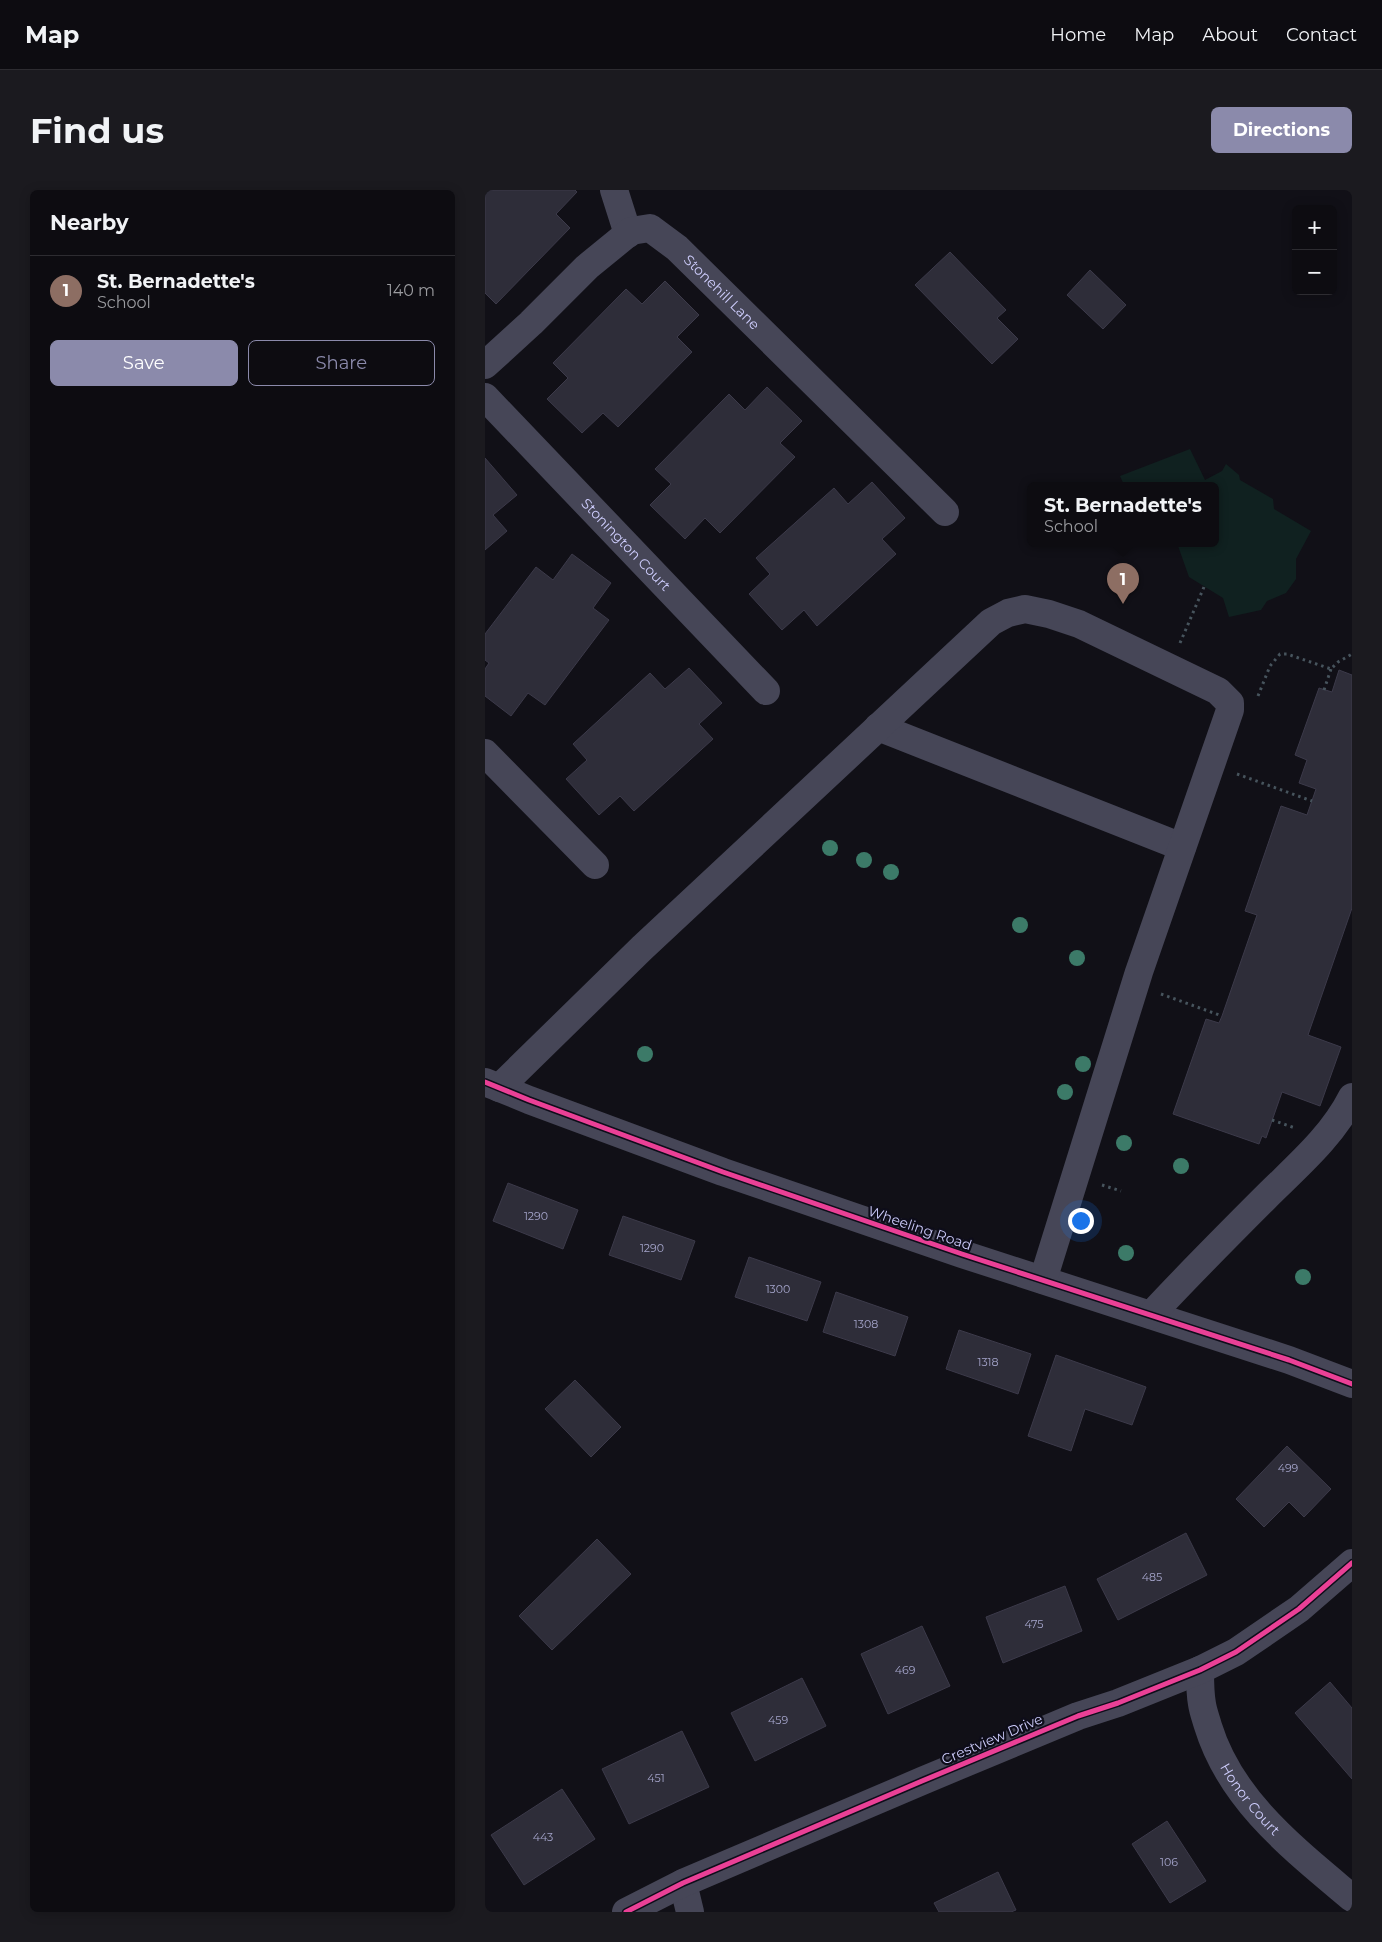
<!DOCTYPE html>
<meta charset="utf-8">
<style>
:root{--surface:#0d0c11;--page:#1b1a1f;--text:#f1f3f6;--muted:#9a9b9f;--line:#2d2c31;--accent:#8b8aab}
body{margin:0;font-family:Montserrat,sans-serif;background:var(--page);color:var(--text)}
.controls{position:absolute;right:15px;top:15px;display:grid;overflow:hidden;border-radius:8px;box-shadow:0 2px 12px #0003}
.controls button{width:45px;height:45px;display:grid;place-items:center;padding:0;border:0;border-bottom:1px solid var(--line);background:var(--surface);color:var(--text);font:25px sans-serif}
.you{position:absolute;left:595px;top:1030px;width:18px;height:18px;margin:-12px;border:4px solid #fff;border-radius:50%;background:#1a73e8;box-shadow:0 0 0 8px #1a73e833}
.badge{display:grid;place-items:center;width:32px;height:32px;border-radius:50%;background:var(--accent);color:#fff;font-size:16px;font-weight:700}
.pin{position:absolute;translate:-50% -41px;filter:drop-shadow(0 1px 2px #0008)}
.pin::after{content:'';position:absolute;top:26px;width:18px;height:15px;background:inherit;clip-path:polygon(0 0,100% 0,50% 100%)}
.popup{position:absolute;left:542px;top:292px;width:192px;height:65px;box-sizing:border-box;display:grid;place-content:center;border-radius:8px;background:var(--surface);filter:drop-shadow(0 1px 4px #0005);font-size:16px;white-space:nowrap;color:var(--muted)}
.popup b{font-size:19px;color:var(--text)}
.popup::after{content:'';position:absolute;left:50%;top:100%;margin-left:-10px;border:10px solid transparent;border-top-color:var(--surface)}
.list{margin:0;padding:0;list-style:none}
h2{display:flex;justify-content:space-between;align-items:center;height:65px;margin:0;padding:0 20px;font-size:21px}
h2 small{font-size:16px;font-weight:400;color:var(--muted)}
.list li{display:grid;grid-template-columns:32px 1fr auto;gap:15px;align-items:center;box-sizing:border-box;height:70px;padding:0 20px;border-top:1px solid var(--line)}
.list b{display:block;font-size:19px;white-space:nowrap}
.list p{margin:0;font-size:16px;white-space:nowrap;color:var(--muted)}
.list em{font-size:16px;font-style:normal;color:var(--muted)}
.actions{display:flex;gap:10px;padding:15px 20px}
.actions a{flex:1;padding:11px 0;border:1px solid var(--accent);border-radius:8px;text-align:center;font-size:18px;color:var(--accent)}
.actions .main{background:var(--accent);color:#fff}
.map{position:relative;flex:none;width:867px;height:1722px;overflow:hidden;border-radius:8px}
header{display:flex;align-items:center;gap:30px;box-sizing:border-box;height:70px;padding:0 25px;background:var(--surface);border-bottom:1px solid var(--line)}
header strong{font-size:24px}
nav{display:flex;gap:28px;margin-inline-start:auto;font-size:18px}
.intro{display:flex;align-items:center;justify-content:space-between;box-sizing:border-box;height:120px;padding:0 30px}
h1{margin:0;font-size:35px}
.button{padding:12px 22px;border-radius:8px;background:var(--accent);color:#fff;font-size:18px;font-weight:700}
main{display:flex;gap:30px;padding:0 30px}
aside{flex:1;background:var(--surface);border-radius:8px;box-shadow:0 2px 12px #0003}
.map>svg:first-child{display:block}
.green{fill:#102120}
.building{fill:#2e2d39;stroke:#3c3a4a}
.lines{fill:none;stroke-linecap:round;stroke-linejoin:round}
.path{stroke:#47545d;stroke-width:3;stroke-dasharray:2.5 4;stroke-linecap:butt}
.minor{stroke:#464657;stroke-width:28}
.cycleway-casing{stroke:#0e0d1a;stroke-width:8}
.cycleway{stroke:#ea4096;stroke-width:5}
.tree{fill:#3c7a68}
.labels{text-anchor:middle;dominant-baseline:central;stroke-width:4.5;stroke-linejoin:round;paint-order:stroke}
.number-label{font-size:11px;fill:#a4a4ca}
.street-label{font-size:14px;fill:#cccbfa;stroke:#0e0d1a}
</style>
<header>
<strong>Map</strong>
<nav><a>Home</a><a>Map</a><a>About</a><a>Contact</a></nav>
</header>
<div class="intro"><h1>Find us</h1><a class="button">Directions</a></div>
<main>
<aside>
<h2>Nearby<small></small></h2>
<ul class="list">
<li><span class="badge" style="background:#8d6e63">1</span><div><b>St. Bernadette's</b><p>School</p></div><em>140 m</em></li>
</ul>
<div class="actions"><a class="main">Save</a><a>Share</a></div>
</aside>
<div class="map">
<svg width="867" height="1722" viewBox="0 0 867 1722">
<rect width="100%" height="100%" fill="#111017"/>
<path class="green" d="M 705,259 L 720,290 L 737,281 L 741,274 L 754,285 L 755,290 L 788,309 L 789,319 L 826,341 L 811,369 L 811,389 L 801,403 L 782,411 L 776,420 L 744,427 L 738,408 L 704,387 L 692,353 L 730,353 L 730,295 L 639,295 L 635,286 Z"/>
<path class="building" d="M 0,0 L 90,0 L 92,2 L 71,24 L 85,38 L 11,114 L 0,103 Z
M 465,62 L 521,120 L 512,128 L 533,149 L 507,174 L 430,95 Z
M 605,80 L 641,115 L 618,139 L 582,105 Z
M 180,91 L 214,125 L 192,147 L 207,162 L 133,237 L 118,223 L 97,243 L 62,209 L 83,188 L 68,173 L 141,99 L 157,114 Z
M 282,197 L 317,231 L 295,253 L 310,267 L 235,343 L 220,328 L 200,349 L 165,315 L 186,294 L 170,279 L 244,204 L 260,220 Z
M 0,268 L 32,305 L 8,325 L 22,341 L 0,360 Z
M 387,292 L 420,328 L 397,349 L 411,364 L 332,436 L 319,420 L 297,440 L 264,404 L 285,384 L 271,368 L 349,298 L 363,314 Z
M 87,364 L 126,393 L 108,418 L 124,430 L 60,515 L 43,503 L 26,526 L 0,506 L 0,479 L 4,473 L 0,470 L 0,444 L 51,377 L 68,390 Z
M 204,478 L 237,513 L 214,534 L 228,549 L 149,621 L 135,606 L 114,625 L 81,589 L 102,570 L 88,554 L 165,483 L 180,499 Z
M 854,480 L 867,485 L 867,718 L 823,845 L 856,857 L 835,916 L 797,902 L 781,948 L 777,946 L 774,954 L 688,924 L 721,829 L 734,833 L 737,826 L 772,725 L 760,721 L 796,616 L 822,625 L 831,599 L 814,593 L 822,570 L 810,565 L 834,498 L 847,502 Z
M 23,993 L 93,1020 L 78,1059 L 8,1031 Z
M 138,1026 L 210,1051 L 196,1090 L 124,1065 Z
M 264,1067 L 336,1092 L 322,1131 L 250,1107 Z
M 351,1102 L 423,1127 L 410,1166 L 338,1142 Z
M 474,1140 L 546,1164 L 533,1204 L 461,1179 Z
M 571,1165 L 661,1197 L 647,1235 L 600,1219 L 586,1261 L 543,1246 Z
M 90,1190 L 136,1237 L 106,1267 L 60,1219 Z
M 802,1256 L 846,1299 L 819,1327 L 804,1312 L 779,1337 L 751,1309 Z
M 701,1343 L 722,1385 L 633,1430 L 612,1389 Z
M 112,1349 L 146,1384 L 67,1460 L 34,1426 Z
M 580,1396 L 597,1441 L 518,1473 L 501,1427 Z
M 437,1436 L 465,1496 L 403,1524 L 376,1464 Z
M 317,1488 L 341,1536 L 270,1571 L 246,1523 Z
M 845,1492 L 867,1518 L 867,1589 L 810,1523 Z
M 197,1541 L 224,1597 L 144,1634 L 117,1579 Z
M 77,1599 L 110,1649 L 39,1695 L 6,1645 Z
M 682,1631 L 721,1691 L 685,1713 L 647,1654 Z
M 513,1682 L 531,1720 L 526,1722 L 454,1722 L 449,1713 Z"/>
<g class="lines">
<path class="path" d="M 695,453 L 719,397
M 839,500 L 846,479
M 773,506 L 785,476 L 795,464 L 802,464 L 846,479 L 853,472 L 867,464
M 752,584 L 827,611
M 676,804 L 737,826
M 787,930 L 810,938
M 617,995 L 636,1001"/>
<g class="minor">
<path d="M 129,0 L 143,44"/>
<path id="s1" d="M 0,175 L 46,133 L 102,77 L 146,41 L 165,38 L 192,58 L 460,322"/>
<path id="s2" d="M 0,207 L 281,501"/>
<path d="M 393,537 L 697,657"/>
<path d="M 0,563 L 110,675"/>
<path d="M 0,892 L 44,910 L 238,982 L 477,1064 L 804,1170 L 867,1194"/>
<path d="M 14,898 L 157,758 L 506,432 L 523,423 L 540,419 L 564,424 L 594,434 L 733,501 L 745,513 L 745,520 L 654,782 L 558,1090"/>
<path d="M 666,1125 C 703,1085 742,1046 780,1008 C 811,977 847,947 867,907"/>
<path id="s3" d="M 715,1480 C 715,1491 715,1503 717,1514 C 718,1521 721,1529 723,1536 C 746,1611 809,1659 867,1708"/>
<path d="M 198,1693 L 205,1722"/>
<path d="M 141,1722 L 198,1693 L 437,1591 L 593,1526 L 633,1513 L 715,1480 L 751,1462 L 814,1419 L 867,1373"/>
</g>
<defs>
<path id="cycleway" d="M 0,892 L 44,910 L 238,982 L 477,1064 L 804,1170 L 867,1194
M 141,1722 L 198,1693 L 437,1591 L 593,1526 L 633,1513 L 715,1480 L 751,1462 L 814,1419 L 867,1373"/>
</defs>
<use href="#cycleway" class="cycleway-casing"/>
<use href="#cycleway" class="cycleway"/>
</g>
<g class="tree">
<circle cx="345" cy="658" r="8"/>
<circle cx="379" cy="670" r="8"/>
<circle cx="406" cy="682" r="8"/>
<circle cx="535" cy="735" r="8"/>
<circle cx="592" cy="768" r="8"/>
<circle cx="160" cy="864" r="8"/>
<circle cx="598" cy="874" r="8"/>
<circle cx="580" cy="902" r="8"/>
<circle cx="639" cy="953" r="8"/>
<circle cx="696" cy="976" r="8"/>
<circle cx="641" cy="1063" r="8"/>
<circle cx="818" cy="1087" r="8"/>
</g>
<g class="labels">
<g class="number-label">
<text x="51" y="1026">1290</text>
<text x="167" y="1058">1290</text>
<text x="293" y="1099">1300</text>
<text x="381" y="1134">1308</text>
<text x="503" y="1172">1318</text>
<text x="803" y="1278">499</text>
<text x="667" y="1387">485</text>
<text x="549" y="1434">475</text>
<text x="420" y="1480">469</text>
<text x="293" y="1530">459</text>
<text x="171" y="1588">451</text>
<text x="58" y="1647">443</text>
<text x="684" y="1672">106</text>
</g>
<g class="street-label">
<text stroke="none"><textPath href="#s1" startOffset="314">Stonehill Lane</textPath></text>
<text stroke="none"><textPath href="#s2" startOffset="204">Stonington Court</textPath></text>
<text transform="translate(435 1038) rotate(19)">Wheeling Road</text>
<text transform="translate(507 1549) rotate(-23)">Crestview Drive</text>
<text stroke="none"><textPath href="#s3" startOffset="142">Honor Court</textPath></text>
</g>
</g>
</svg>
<div class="controls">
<button>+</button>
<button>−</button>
</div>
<div class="you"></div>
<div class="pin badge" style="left:638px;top:414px;background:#8d6e63">1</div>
<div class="popup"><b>St. Bernadette's</b>School</div>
</div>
</main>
